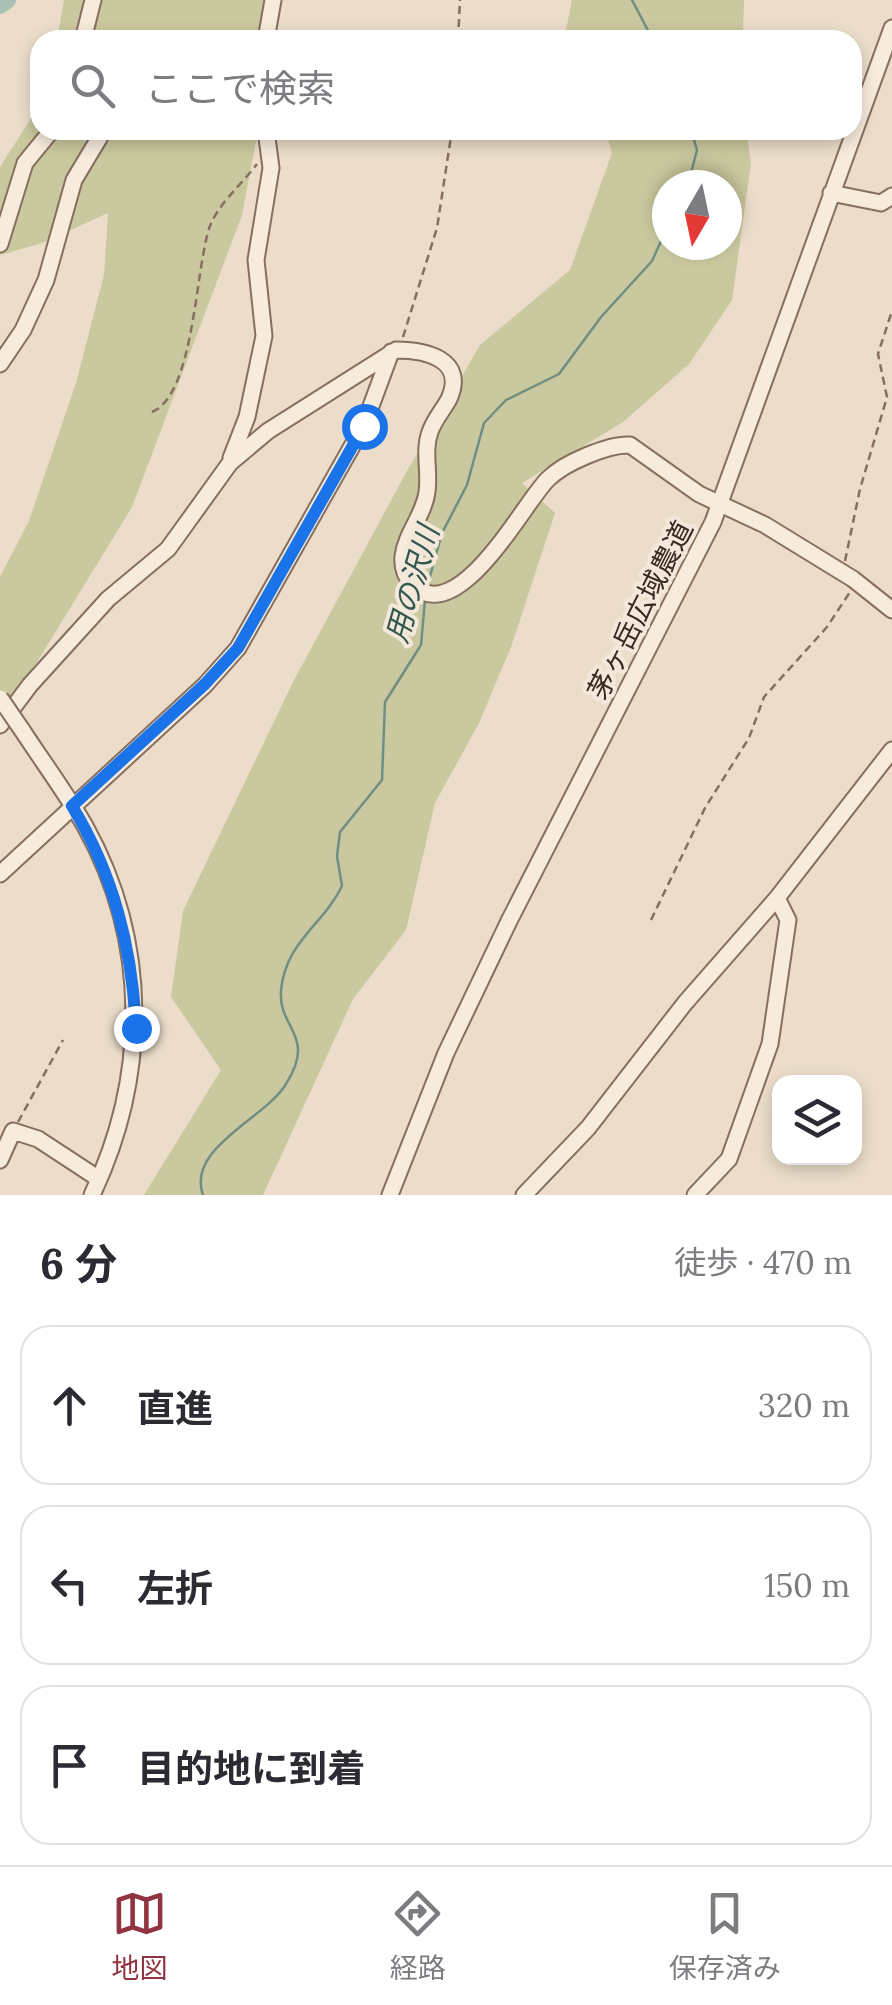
<!DOCTYPE html>
<html lang="ja">
<meta charset="utf-8">
<style>
:root{--surface:#fff;--page:#f7f7f7;--text:#2b2b33;--muted:#7c7c81;--line:#e1e1e2;--accent:#913441}
body{margin:0;font-family:Lora,"Noto Sans JP",serif;background:var(--page);color:var(--text)}
.controls{position:absolute;right:30px;bottom:30px;display:grid;overflow:hidden;border-radius:20px;box-shadow:0 5px 15px #0003}
.controls button{width:90px;height:90px;display:grid;place-items:center;padding:0;border:0;border-bottom:2px solid var(--line);background:var(--surface);color:var(--text);font:50px sans-serif}
.compass{position:absolute;left:652px;top:170px;width:90px;height:90px;border-radius:50%;background:var(--surface);box-shadow:0 5px 15px #0003;rotate:189deg}
.stop{position:absolute;width:30px;height:30px;margin:-22px;border:8px solid #1a73e8;border-radius:50%;background:#fff}
.stop.end{background:#1a73e8;border-color:#fff;box-shadow:0 2px 10px #0008}
.list{margin:0;padding:0;list-style:none}
h2{display:flex;justify-content:space-between;align-items:center;height:130px;margin:0;padding:0 40px;font-size:42px}
h2 small{font-size:32px;font-weight:400;color:var(--muted)}
.list li{display:grid;grid-template-columns:65px 1fr auto;gap:30px;align-items:center;box-sizing:border-box;height:160px;margin:0 20px 20px;padding:0 20px;border:2px solid var(--line);border-radius:30px}
.list b{display:block;font-size:38px;white-space:nowrap}
.list em{font-size:32px;font-style:normal;color:var(--muted)}
.icon{flex:none;width:55px;height:55px;fill:none;stroke:currentColor;stroke-width:2;stroke-linecap:round;stroke-linejoin:round}
.map{position:relative;flex:none;width:892px;height:1195px;overflow:hidden}
.search{position:absolute;background:var(--surface);box-shadow:0 5px 15px #0003;left:30px;right:30px;top:30px;height:110px;display:flex;align-items:center;gap:25px;box-sizing:border-box;padding:0 35px;border-radius:30px;color:var(--muted);font-size:38px}
.sheet{height:670px;background:var(--surface)}
nav{display:flex;justify-content:space-around;align-items:center;box-sizing:border-box;height:140px;border-top:2px solid var(--line);background:var(--surface);font-size:28px;color:var(--muted)}
nav a{display:grid;justify-items:center;gap:5px}
nav .on{color:var(--accent)}
.map>svg:first-child{display:block}
.green{fill:#c9c89e;fill-rule:evenodd}
.lines{fill:none;stroke-linecap:round;stroke-linejoin:round}
.stream{stroke:#718e83;stroke-width:2.5}
.river{stroke:#aac0b7;stroke-width:18}
.minor-casing{stroke:#866f5f;stroke-width:19}
.path{stroke:#866f5f;stroke-width:2.5;stroke-dasharray:8 5;stroke-linecap:butt}
.minor{stroke:#f7ebdc;stroke-width:15}
.minor-bridge-casing{stroke:#866f5f;stroke-width:19;stroke-linecap:butt}
.minor-bridge{stroke:#f7ebdc;stroke-width:15}
.route{stroke:#1a73e8;stroke-width:12}
.labels{text-anchor:middle;dominant-baseline:central;stroke-width:8;stroke-linejoin:round;paint-order:stroke}
.street-label{font-size:28px;fill:#382a22;stroke:#f3e8d9}
.water-label{font-size:30px;font-style:italic;fill:#32574f;stroke:#f3e8d9}
</style>
<div class="map">
<svg width="892" height="1195" viewBox="0 0 892 1195">
<rect width="100%" height="100%" fill="#ebddca"/>
<path class="green" d="M 64,0 L 281,0 L 275,40 L 57,40 Z
M 572,0 L 744,0 L 743,40 L 564,40 Z
M 40,104 L 40,130 L 258,130 L 242,215 L 132,507 L 37,662 L 0,713 L 0,577 L 29,521 L 76,383 L 104,275 L 108,213 L 42,243 L 0,255 L 0,167 Z
M 605,130 L 746,130 L 751,163 L 732,300 L 689,364 L 623,422 L 522,483 L 555,513 L 511,647 L 479,723 L 435,803 L 406,930 L 353,999 L 263,1195 L 144,1195 L 221,1070 L 171,997 L 183,911 L 293,682 L 407,471 L 480,345 L 570,270 L 612,153 ZM 667,185 L 727,185 L 727,245 L 667,245 Z"/>
<g class="lines">
<path class="stream" d="M 632,0 L 653,40
M 688,185 L 697,150 L 691,130
M 427,587 L 442,533 L 467,485 L 484,423 L 506,400 L 559,374 L 601,317 L 652,261 L 667,228
M 203,1195 C 186,1148 266,1118 286,1084 C 317,1035 278,1029 281,991 C 285,942 324,924 342,886 L 337,856 L 340,832 L 382,780 L 385,702 L 421,645 L 425,600"/>
<path class="river" d="M 0,5 L 7,0"/>
<defs>
<path id="minor" d="M 83,40 L 93,0
M 266,40 L 273,0
M 831,193 L 881,203 L 892,196
M 0,244 L 25,163 L 52,130
M 0,364 L 23,330 L 46,280 L 74,180 L 104,130
M 231,458 L 247,417 L 264,336 L 256,260 L 271,168 L 266,130
M 0,725 L 30,685 L 108,599 L 168,549 L 230,463 L 268,431 L 396,350 C 425,350 467,359 449,399 C 443,410 434,420 430,432 C 423,451 430,472 427,492 C 424,515 406,533 403,556 C 402,566 405,576 412,584 C 458,631 524,502 548,479 C 564,463 608,444 630,445 L 699,494 L 765,525 L 853,579 L 892,610
M 22,730 C 43,762 66,793 85,826 C 150,943 148,1077 92,1195
M 0,874 L 205,685 L 238,648 L 364,425 L 391,352
M 0,1160 L 13,1131 L 38,1139 L 99,1179
M 390,1195 L 446,1053 L 509,921 L 713,522 L 892,28
M 524,1195 L 588,1128 L 685,1003 L 777,898
M 695,1195 L 729,1159 L 770,1044 L 788,920 L 777,898 L 892,750"/>
</defs>
<use href="#minor" class="minor-casing"/>
<path class="path" d="M 458,40 L 460,0
M 403,337 L 437,228 L 452,130
M 152,412 C 195,394 195,267 210,226 C 219,203 242,184 257,164
M 845,561 L 860,489 L 887,397 L 878,354 L 892,311
M 651,920 L 705,808 L 749,738 L 764,697 L 827,627 L 850,592
M 18,1122 L 63,1040"/>
<use href="#minor" class="minor"/>
<defs>
<path id="minor-bridge" d="M 0,698 L 22,730"/>
</defs>
<use href="#minor-bridge" class="minor-bridge-casing"/>
<use href="#minor-bridge" class="minor-bridge"/>
</g>
<g class="lines">
<path class="route" d="M 136,1028 C 132,948 114,875 72,806 L 205,684 L 238,648 L 364,426"/>
</g>
<g class="labels">
<g class="street-label">
<text transform="translate(640 610) rotate(-63)">茅ヶ岳広域農道</text>
</g>
<g class="water-label">
<text transform="translate(412 584) rotate(-74)">用の沢川</text>
</g>
</g>
</svg>
<div class="controls">
<button><svg class="icon" aria-label="layers" viewBox="0 0 24 24"><path d="M12 4l9 5-9 5-9-5zM3 14l9 5 9-5"/></svg></button>
</div>
<svg class="compass" viewBox="-18 -18 36 36"><path d="M0-13l5 13h-10z" fill="#e53935"/><path d="M0 13l5-13h-10z" fill="#7c7c81"/></svg>
<div class="stop" style="left:364px;top:426px"></div>
<div class="stop end" style="left:136px;top:1028px"></div>
<div class="search"><svg class="icon" aria-label="search" viewBox="0 0 24 24"><circle cx="10" cy="10" r="6"/><path d="M15 15l6 6"/></svg>ここで検索</div>
</div>
<section class="sheet">
<h2>6 分<small>徒歩 · 470 m</small></h2>
<ul class="list">
<li><svg class="icon" aria-label="ahead" viewBox="0 0 24 24"><path d="M12 20V5M6 11l6-6 6 6"/></svg><div><b>直進</b></div><em>320 m</em></li>
<li><svg class="icon" aria-label="left" viewBox="0 0 24 24"><path d="M17 20v-9H6M10 6l-5 5 5 5"/></svg><div><b>左折</b></div><em>150 m</em></li>
<li><svg class="icon" aria-label="arrive" viewBox="0 0 24 24"><path d="M6 21V4h12l-3 4 3 4H6"/></svg><div><b>目的地に到着</b></div></li>
</ul>
</section>
<nav>
<a class="on"><svg class="icon" aria-label="map" viewBox="0 0 24 24"><path d="M3 6l6-2 6 2 6-2v14l-6 2-6-2-6 2zM9 4v14M15 6v14"/></svg>地図</a>
<a><svg class="icon" aria-label="directions" viewBox="0 0 24 24"><path d="M12 3l9 9-9 9-9-9zM9 14v-3h6M13 9l2 2-2 2"/></svg>経路</a>
<a><svg class="icon" aria-label="saved" viewBox="0 0 24 24"><path d="M7 4h10v16l-5-4-5 4z"/></svg>保存済み</a>
</nav>
